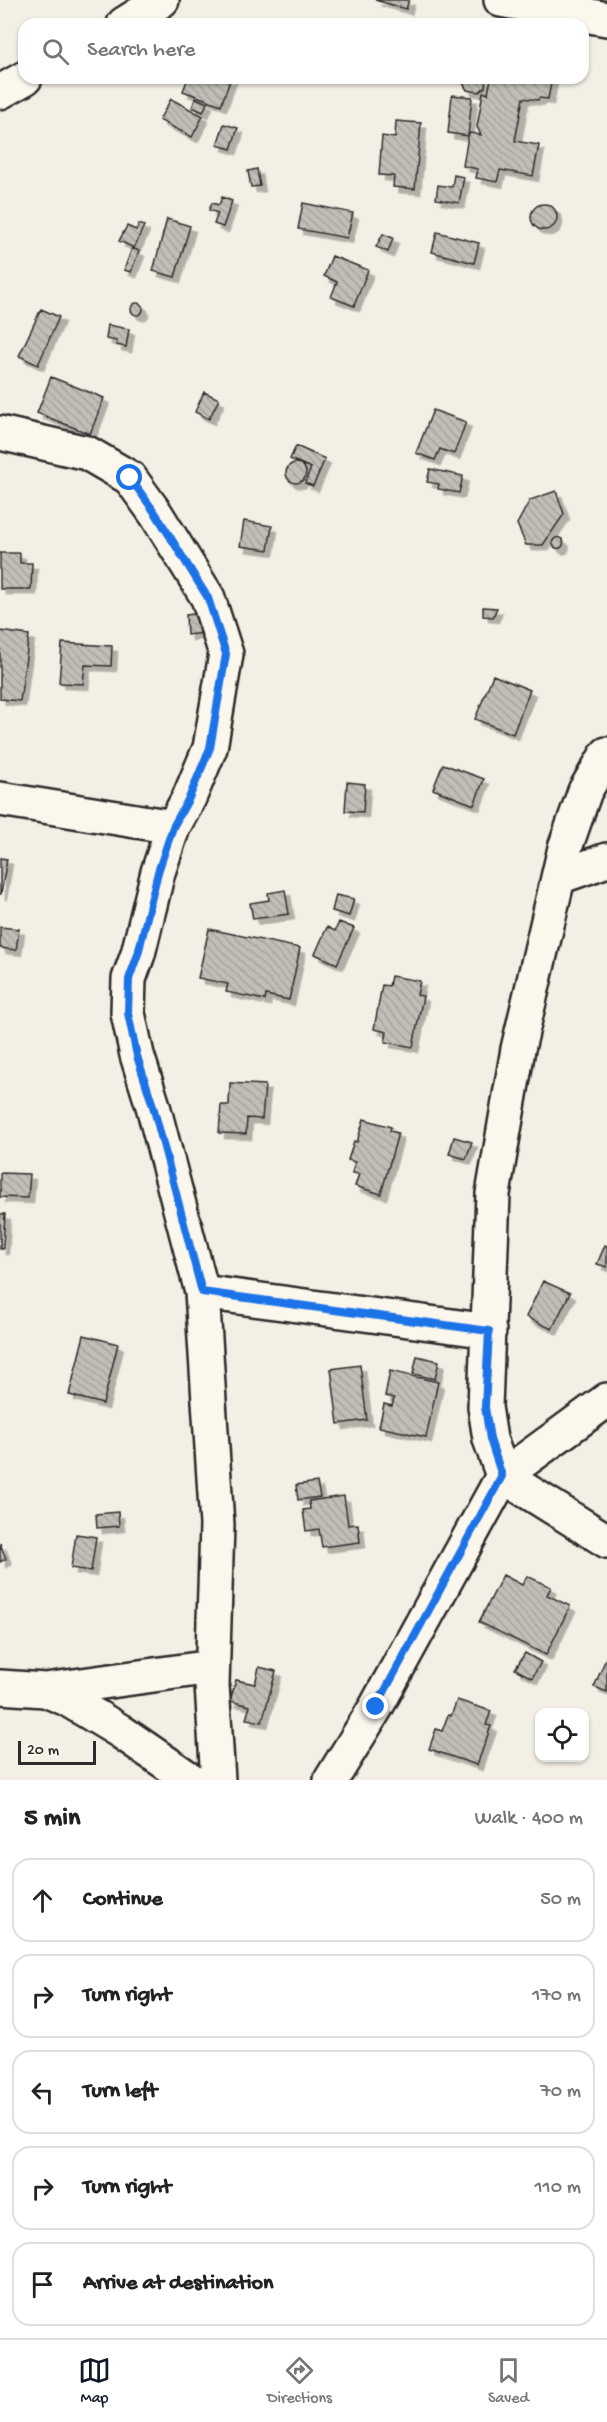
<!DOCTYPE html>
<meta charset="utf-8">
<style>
:root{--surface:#fff;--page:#f2f2f2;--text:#222;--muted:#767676;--line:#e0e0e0;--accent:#111827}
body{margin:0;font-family:"Gochi Hand",sans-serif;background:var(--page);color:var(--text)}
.controls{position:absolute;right:18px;bottom:18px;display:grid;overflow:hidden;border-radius:12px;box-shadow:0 2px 4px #0004}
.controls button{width:54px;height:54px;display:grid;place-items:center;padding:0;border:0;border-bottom:2px solid var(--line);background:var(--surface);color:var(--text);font:30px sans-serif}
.scale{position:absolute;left:18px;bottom:15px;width:78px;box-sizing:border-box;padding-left:6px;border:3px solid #2b2b2b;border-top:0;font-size:16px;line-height:21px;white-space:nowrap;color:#2b2b2b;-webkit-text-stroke:4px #fbf7ec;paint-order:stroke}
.stop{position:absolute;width:18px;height:18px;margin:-14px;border:4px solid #1a73e8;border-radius:50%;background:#fff}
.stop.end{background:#1a73e8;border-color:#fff;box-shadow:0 2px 6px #0008}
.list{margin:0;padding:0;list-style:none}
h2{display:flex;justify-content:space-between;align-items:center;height:78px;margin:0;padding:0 24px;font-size:26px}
h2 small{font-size:20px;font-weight:400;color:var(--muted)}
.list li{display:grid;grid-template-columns:39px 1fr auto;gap:18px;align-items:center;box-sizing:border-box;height:84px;margin:0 12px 12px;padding:0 12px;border:2px solid var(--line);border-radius:18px}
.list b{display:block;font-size:22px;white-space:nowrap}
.list em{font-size:20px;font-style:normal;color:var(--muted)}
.icon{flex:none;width:33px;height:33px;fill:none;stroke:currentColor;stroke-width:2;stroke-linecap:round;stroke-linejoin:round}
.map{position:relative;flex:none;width:607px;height:1780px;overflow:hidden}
.search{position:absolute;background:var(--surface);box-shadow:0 2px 4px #0004;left:18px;right:18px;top:18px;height:66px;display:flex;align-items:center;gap:15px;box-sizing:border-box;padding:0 21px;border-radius:18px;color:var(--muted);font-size:22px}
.sheet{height:558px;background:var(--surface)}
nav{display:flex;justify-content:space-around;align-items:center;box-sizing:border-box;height:84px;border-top:2px solid var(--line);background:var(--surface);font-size:16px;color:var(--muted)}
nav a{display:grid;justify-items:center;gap:3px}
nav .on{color:var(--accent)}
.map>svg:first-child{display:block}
.building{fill:url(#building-back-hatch);stroke:#2b2b2b;stroke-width:1.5;filter:url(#shadow)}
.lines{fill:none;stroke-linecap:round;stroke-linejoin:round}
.minor-casing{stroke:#2b2b2b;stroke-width:38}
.minor{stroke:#fbf7ec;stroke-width:33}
.route{stroke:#1a73e8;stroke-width:8}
</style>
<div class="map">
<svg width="607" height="1780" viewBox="0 0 607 1780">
<defs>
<pattern id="building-back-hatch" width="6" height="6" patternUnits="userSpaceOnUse" patternTransform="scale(1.5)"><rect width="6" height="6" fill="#c0beb6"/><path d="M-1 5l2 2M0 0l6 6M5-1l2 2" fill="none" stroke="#a5a39d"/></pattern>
<filter id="shadow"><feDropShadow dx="5.5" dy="5.5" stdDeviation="0" flood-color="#0004"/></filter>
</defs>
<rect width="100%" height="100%" fill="#f3efe4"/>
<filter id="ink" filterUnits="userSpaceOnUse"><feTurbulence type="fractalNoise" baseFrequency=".0167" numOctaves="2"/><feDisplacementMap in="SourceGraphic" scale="12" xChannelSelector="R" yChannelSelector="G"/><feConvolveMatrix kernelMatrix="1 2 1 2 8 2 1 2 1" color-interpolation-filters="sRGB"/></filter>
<g filter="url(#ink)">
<path class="building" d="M 375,0 L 409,0 L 406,9 Z
M 188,78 L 231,78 L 221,105 L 183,91 Z
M 486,78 L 485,87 L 479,92 L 467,90 L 463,83 L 463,78 Z
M 491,78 L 552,78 L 548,99 L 539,98 L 538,100 L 523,98 L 515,141 L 539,145 L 533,176 L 500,170 L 497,182 L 476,178 L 478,169 L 463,166 L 468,136 L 470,133 L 481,135 L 477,127 L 483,92 L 488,94 Z
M 452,95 L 472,97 L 468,136 L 448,133 Z
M 196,98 L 207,103 L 203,112 L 192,107 Z
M 171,99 L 203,116 L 192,137 L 159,120 Z
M 396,121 L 421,123 L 415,189 L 393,187 L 394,176 L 379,175 L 382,136 L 395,138 Z
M 224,124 L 238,128 L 231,149 L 217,145 Z
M 257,169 L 260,186 L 251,187 L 248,171 Z
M 454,175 L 464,177 L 459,203 L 436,199 L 438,185 L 452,187 Z
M 222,197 L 232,201 L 223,227 L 214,224 L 218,213 L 209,210 L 212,203 L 219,205 Z
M 303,203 L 353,213 L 347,238 L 298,229 Z
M531 217a13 13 0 1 1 26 0a13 13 0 1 1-26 0Z
M 167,219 L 190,226 L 175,277 L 153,271 Z
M 139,224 L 144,226 L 134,248 L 119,241 L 127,226 L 136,230 Z
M 437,232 L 479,243 L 474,263 L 432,252 Z
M 383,234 L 393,238 L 388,252 L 376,247 Z
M 132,248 L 139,251 L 131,272 L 124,270 Z
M 332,256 L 368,270 L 354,306 L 331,297 L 337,282 L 324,276 Z
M131 309a6 6 0 1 1 12 0a6 6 0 1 1-12 0Z
M 41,309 L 59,317 L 38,365 L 19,356 Z
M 108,325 L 129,329 L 126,347 L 116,345 L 117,341 L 106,339 Z
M 51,377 L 104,398 L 90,434 L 37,413 Z
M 204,392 L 219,399 L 209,419 L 195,412 Z
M 433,410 L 466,422 L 454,454 L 440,449 L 435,460 L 416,453 Z
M 296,446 L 325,459 L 313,486 L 305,483 L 311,468 L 290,459 Z
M286 473a10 10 0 1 1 20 0a10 10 0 1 1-20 0Z
M 430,469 L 463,476 L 459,493 L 438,489 L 439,484 L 427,482 Z
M 556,491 L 564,514 L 543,545 L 526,545 L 517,524 L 530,500 Z
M 244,521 L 272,526 L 268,550 L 240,546 Z
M552.5 543a5.5 5.5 0 1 1 11 0a5.5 5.5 0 1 1-11 0Z
M 0,553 L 20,553 L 20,563 L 32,563 L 31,589 L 0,589 Z
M 483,607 L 497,608 L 493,617 L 483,616 Z
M 202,613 L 204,633 L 187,635 L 186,615 Z
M 0,631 L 29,635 L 20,701 L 0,699 Z
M 62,643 L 112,646 L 111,666 L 85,665 L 83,684 L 59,683 Z
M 493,675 L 530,690 L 513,734 L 475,719 Z
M 443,764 L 484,779 L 474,805 L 433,789 Z
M 347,782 L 365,784 L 363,812 L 345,811 Z
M 0,858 L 7,859 L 1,894 L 0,894 Z
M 285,890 L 289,914 L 253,919 L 250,903 L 269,900 L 268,893 Z
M 336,895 L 354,899 L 349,916 L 332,911 Z
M 339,922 L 354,928 L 337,964 L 315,954 L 327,927 L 335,931 Z
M 0,927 L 19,929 L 16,950 L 0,948 Z
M 209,929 L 300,948 L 289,1000 L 266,995 L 265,1000 L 226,992 L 228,984 L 198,978 Z
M 391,976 L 420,981 L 417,995 L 423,996 L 413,1047 L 385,1042 L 387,1032 L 374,1029 L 382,985 L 389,986 Z
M 230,1083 L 265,1085 L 262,1119 L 247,1118 L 246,1134 L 219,1133 L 221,1105 L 229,1105 Z
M 364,1119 L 391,1127 L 390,1131 L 398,1133 L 381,1194 L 355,1186 L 359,1174 L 352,1173 L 355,1162 L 348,1160 L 354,1141 L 357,1142 Z
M 454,1137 L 472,1142 L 466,1159 L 449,1154 Z
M 0,1173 L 30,1174 L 28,1198 L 0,1197 Z
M 0,1214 L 5,1214 L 3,1249 L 0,1249 Z
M 605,1245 L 607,1246 L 607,1267 L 597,1264 Z
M 543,1281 L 570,1293 L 552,1329 L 526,1317 Z
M 84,1335 L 118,1344 L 103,1404 L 69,1395 Z
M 417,1356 L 439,1361 L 435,1379 L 413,1374 Z
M 360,1365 L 367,1420 L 338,1424 L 331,1369 Z
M 390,1371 L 438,1382 L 426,1437 L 379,1427 L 384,1404 L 392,1406 L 394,1398 L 385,1396 Z
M 317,1482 L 320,1497 L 298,1500 L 296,1485 Z
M 344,1496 L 348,1525 L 358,1524 L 360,1542 L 322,1547 L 319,1529 L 306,1531 L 303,1510 L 310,1509 L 309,1501 Z
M 118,1512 L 119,1526 L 97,1528 L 96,1514 Z
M 76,1534 L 96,1537 L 91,1571 L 71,1568 Z
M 0,1543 L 6,1559 L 0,1562 Z
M 503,1575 L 522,1585 L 527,1576 L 551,1587 L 547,1595 L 570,1606 L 546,1655 L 479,1622 Z
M 525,1653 L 541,1662 L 532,1678 L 515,1669 Z
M 607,1656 L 607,1692 L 594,1687 Z
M 259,1667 L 276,1671 L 262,1722 L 246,1719 L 250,1706 L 230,1701 L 236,1680 L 255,1684 Z
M 457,1700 L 491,1711 L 486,1725 L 491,1726 L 477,1765 L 429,1749 L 436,1729 L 442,1731 L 448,1715 L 451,1716 Z"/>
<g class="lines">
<defs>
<path id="minor" d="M 501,0 L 607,19
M 124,24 L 162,0
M 0,92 L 25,78
M 0,433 L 87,453 L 130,478 L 156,514 L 208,598 L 226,654 L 210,748 L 189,798 L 173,827 L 158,872 L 138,954 L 129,979 L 128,1013 L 137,1055 L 153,1106 L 202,1292 L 217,1525 L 212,1685 L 218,1780
M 607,754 L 585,791 L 565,848 L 518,1049 L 493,1194 L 485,1407 L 490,1439 L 503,1476 L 607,1541
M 0,799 L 173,827
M 559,877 L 607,860
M 202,1292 L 489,1331
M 0,1687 L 45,1690 L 67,1699 L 120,1731 L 191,1780
M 45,1690 L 212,1667
M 331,1780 L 376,1707 L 503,1476 L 607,1400"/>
</defs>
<use href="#minor" class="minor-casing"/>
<use href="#minor" class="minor"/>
</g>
</g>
<g class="lines" filter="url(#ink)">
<path class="route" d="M 130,478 L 156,514 L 208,598 L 226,654 L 210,748 L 189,798 L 173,827 L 158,872 L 138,954 L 129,979 L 128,1013 L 137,1056 L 153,1106 L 202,1292 L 489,1331 L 485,1407 L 490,1439 L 502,1476 L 376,1707"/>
</g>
</svg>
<div class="controls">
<button><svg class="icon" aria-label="locate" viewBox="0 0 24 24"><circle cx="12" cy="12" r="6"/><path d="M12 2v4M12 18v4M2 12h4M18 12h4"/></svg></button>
</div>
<div class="scale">20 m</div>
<div class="stop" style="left:130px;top:478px"></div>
<div class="stop end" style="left:376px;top:1707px"></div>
<div class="search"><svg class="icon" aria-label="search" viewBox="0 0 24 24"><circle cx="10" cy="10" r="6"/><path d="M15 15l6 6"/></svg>Search here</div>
</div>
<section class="sheet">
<h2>5 min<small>Walk · 400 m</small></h2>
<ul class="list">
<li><svg class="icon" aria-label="ahead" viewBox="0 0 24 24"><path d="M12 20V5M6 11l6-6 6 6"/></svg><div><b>Continue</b></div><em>50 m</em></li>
<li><svg class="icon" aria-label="right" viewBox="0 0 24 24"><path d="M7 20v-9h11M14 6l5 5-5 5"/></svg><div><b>Turn right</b></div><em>170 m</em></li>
<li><svg class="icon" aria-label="left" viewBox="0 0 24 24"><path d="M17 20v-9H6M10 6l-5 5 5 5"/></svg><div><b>Turn left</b></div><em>70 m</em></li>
<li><svg class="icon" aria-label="right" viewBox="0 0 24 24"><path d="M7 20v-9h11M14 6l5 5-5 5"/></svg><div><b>Turn right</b></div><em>110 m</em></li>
<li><svg class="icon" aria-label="arrive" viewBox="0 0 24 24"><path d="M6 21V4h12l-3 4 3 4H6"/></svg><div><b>Arrive at destination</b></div></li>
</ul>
</section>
<nav>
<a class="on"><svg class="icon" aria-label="map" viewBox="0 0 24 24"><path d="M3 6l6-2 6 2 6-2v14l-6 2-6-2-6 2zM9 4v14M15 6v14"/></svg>Map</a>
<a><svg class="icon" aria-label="directions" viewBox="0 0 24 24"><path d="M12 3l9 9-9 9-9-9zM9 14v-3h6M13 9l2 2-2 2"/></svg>Directions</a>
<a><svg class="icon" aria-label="saved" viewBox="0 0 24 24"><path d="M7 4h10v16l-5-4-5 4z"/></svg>Saved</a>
</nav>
